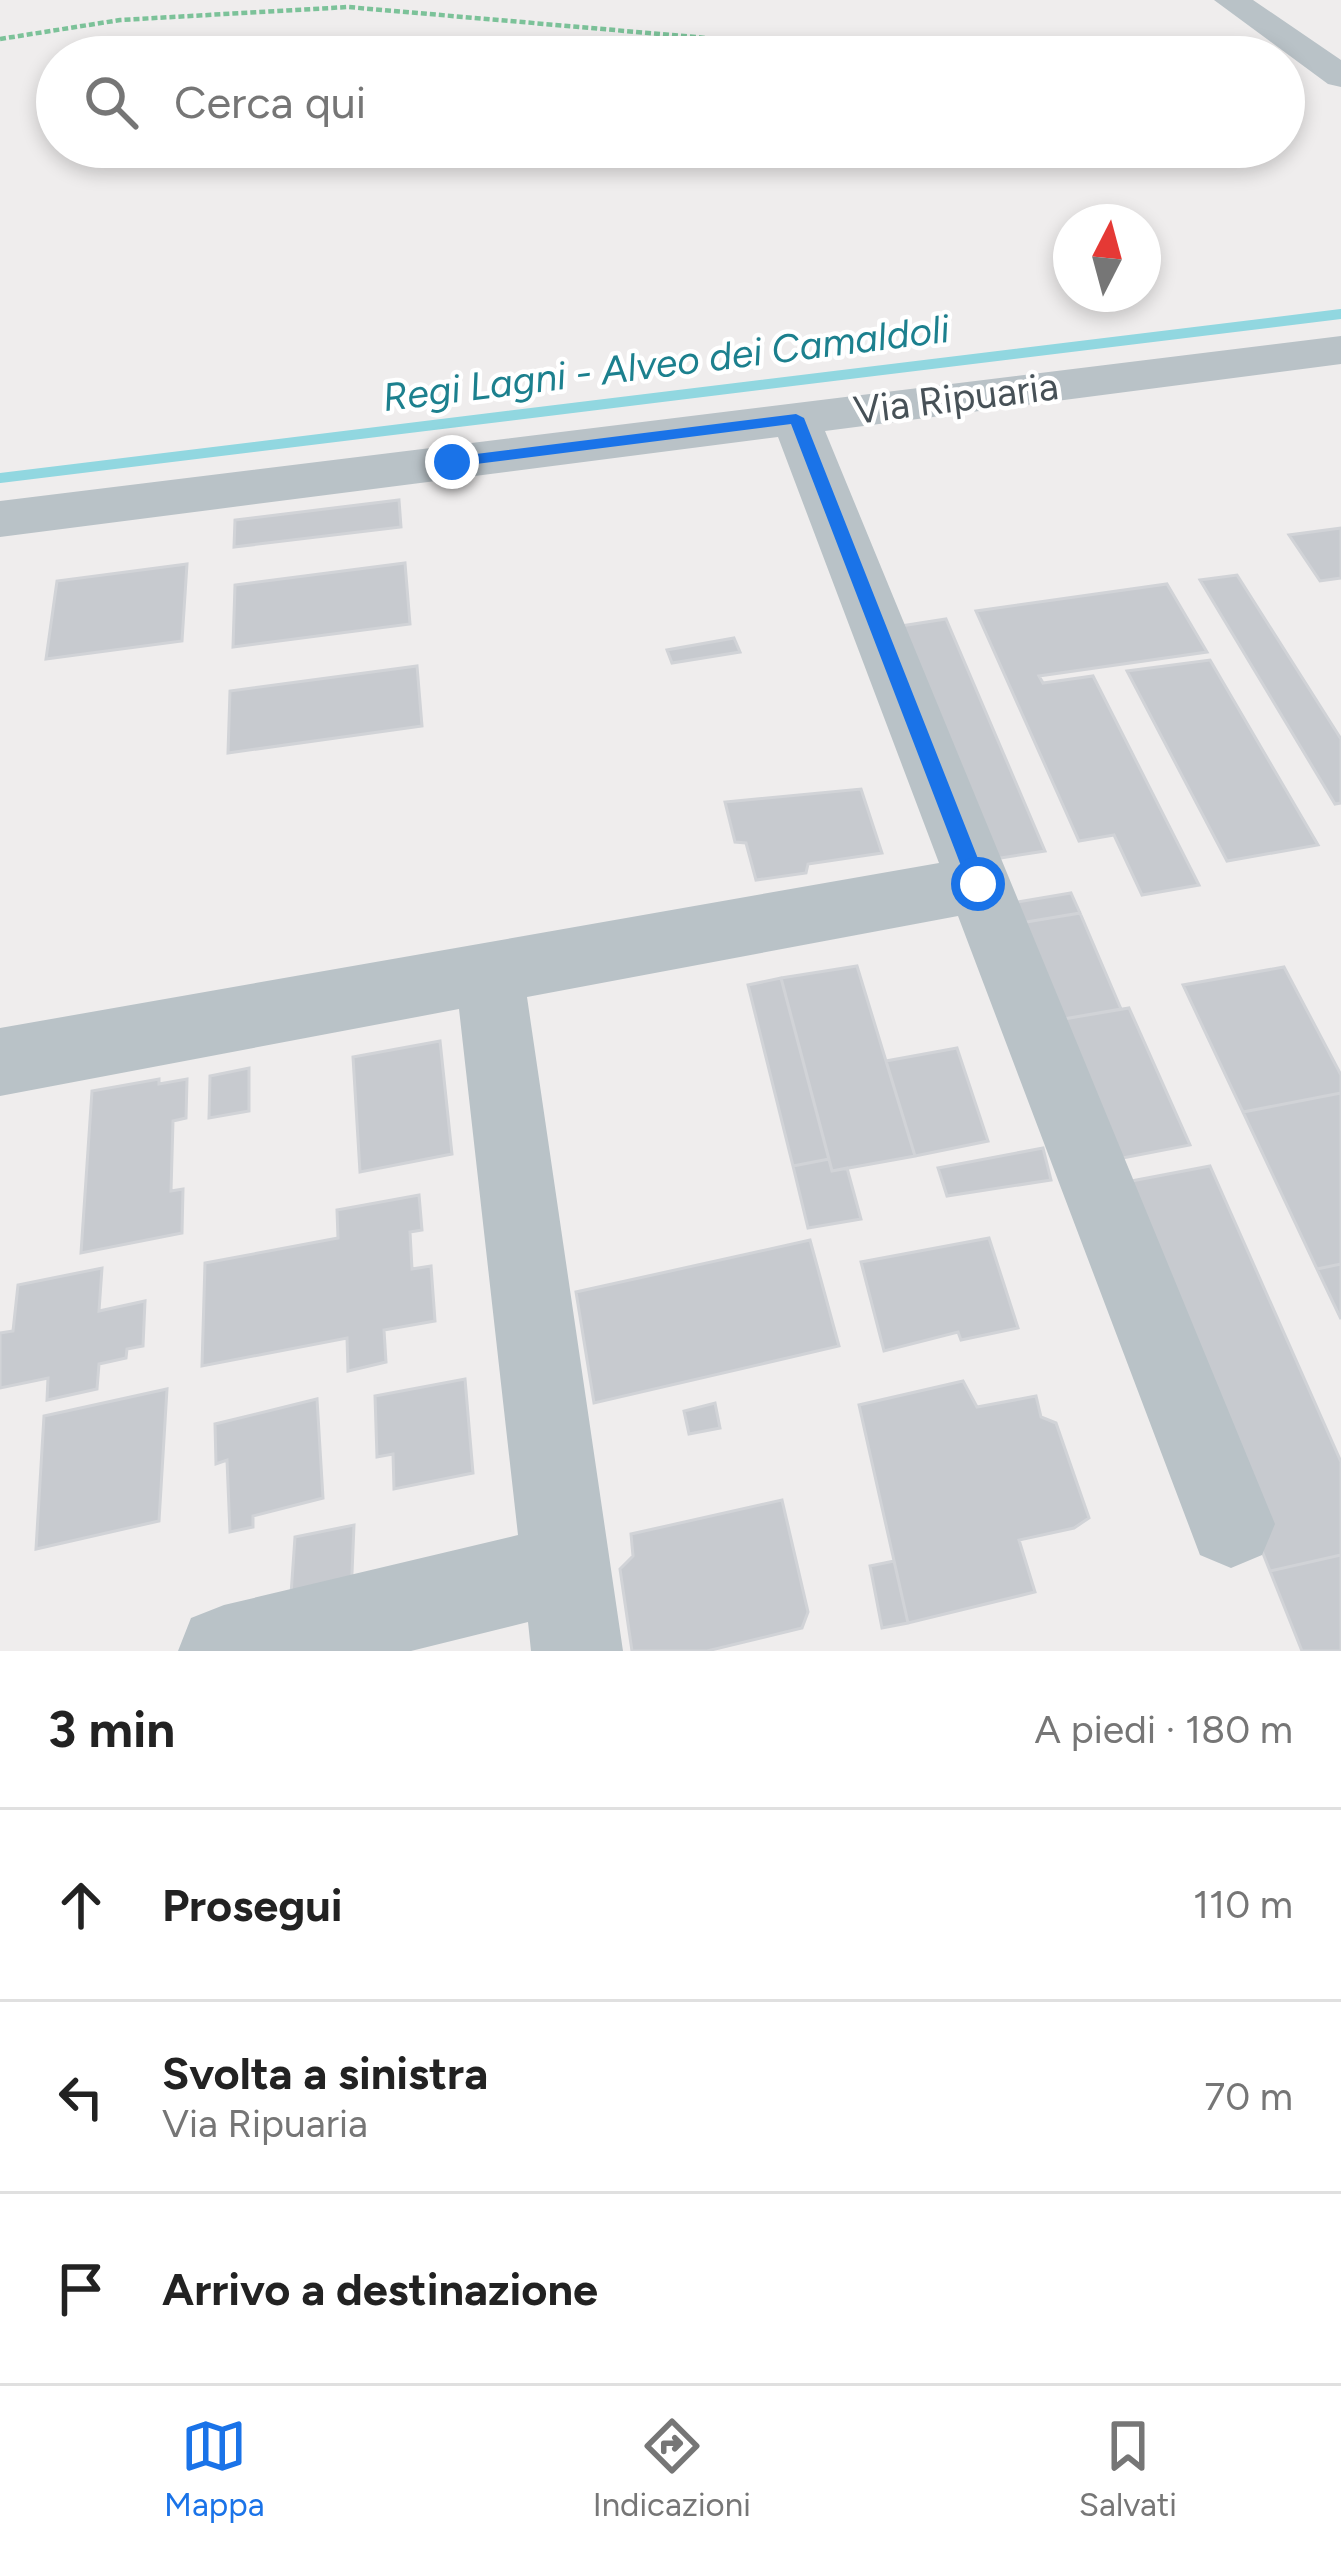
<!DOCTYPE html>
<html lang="it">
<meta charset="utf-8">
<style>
:root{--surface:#fff;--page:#f6f6f6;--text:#222;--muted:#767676;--line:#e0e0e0;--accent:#1a73e8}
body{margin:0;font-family:Figtree,sans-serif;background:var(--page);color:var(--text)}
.compass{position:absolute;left:1053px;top:204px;width:108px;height:108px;border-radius:50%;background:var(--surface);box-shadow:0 6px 18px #0003;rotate:6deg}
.stop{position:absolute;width:36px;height:36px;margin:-27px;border:9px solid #1a73e8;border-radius:50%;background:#fff}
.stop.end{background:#1a73e8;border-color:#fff;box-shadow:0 3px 12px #0008}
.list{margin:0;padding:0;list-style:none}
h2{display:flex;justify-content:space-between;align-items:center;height:156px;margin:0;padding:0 48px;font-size:51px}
h2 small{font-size:39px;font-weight:400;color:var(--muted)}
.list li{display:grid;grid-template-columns:78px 1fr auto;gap:36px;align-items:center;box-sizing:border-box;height:192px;padding:0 48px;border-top:3px solid var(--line)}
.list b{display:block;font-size:45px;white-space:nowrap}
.list p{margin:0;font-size:39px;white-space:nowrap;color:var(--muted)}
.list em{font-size:39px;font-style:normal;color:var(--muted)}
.icon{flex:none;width:66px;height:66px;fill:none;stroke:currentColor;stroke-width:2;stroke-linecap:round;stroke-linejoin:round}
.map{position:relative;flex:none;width:1341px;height:1651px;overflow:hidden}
.search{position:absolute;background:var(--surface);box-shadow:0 6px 18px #0003;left:36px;right:36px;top:36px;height:132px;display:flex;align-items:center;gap:30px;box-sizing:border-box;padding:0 42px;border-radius:66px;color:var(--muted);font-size:45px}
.sheet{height:732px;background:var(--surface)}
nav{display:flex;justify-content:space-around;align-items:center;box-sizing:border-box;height:168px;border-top:3px solid var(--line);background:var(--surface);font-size:33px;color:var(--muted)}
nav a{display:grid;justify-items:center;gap:6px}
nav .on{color:var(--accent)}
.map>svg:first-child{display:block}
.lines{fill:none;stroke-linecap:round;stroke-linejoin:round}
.stream{stroke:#91d7e0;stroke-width:10}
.building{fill:#c7cacf;stroke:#d1d3d7;stroke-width:3}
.path{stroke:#7cc299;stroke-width:4.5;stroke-dasharray:6 3;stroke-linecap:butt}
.minor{fill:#b9c2c7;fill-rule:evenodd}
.route{fill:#1a73e8}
.labels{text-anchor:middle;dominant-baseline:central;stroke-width:9;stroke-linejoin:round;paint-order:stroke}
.far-water-label{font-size:39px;font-style:italic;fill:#1c808e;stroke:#fff}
.far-street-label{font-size:39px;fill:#475157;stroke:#fff}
</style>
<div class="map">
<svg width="1341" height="1651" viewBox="0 0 1341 1651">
<rect width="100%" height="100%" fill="#efeded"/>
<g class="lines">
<path class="stream" d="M 0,478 L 1341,314"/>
</g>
<path class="building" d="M 399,500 L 401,527 L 234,547 L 235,520 Z
M 1341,528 L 1341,578 L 1320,581 L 1289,535 Z
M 405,563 L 410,624 L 233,647 L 235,585 Z
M 187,564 L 182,641 L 46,659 L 57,581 Z
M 1237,575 L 1341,739 L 1341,803 L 1335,804 L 1200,580 Z
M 1167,584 L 1207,652 L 1039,676 L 1043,683 L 1093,676 L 1199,885 L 1142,895 L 1114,835 L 1079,841 L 976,611 Z
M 946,619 L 1045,851 L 994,859 L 901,626 Z
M 734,638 L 740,652 L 672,663 L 667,650 Z
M 1210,660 L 1318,845 L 1227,861 L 1127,671 Z
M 417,666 L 422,726 L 228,753 L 230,691 Z
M 861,789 L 882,853 L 808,864 L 806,873 L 756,880 L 746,843 L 735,842 L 725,802 Z
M 1071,893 L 1080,913 L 1014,924 L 1006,904 Z
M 1080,913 L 1121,1009 L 1052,1021 L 1014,924 Z
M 857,966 L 915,1156 L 832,1171 L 781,978 Z
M 1284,967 L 1341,1075 L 1341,1093 L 1243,1112 L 1183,985 Z
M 781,978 L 829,1159 L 793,1166 L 748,985 Z
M 1129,1008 L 1190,1145 L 1107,1161 L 1052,1021 Z
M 440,1041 L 452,1154 L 360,1172 L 353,1057 Z
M 957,1048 L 988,1141 L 915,1156 L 886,1061 Z
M 249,1068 L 249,1111 L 209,1118 L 210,1076 Z
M 159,1079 L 159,1084 L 187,1079 L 186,1118 L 173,1121 L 171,1191 L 183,1189 L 182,1233 L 81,1253 L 92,1091 Z
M 1341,1093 L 1341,1264 L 1317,1269 L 1243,1112 Z
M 1043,1148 L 1051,1180 L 947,1196 L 938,1168 Z
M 829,1159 L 832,1171 L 847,1168 L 861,1219 L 808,1228 L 793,1166 Z
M 1210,1166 L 1341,1462 L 1341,1555 L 1270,1571 L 1116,1184 Z
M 419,1195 L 422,1230 L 410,1232 L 412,1269 L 431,1266 L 435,1321 L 384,1330 L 386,1362 L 348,1371 L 347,1338 L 202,1366 L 205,1263 L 338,1238 L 337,1210 Z
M 989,1238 L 1018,1328 L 961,1340 L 958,1332 L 884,1351 L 861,1262 Z
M 810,1240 L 839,1346 L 594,1403 L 576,1292 Z
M 1341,1264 L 1341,1319 L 1317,1269 Z
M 102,1268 L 99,1311 L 145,1301 L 143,1346 L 127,1349 L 126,1358 L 99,1364 L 97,1389 L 47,1400 L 48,1378 L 0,1388 L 0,1333 L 13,1331 L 18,1285 Z
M 465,1379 L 473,1473 L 394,1489 L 393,1454 L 377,1457 L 375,1396 Z
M 963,1381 L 977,1407 L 1036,1396 L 1041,1417 L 1056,1423 L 1089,1518 L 1074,1528 L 1019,1540 L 1035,1592 L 908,1623 L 859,1405 Z
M 167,1389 L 159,1521 L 36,1549 L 44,1416 Z
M 317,1399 L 323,1498 L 253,1516 L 253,1527 L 230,1532 L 227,1460 L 216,1464 L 215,1424 Z
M 715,1403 L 720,1428 L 689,1434 L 684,1411 Z
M 782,1500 L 808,1612 L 802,1628 L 707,1651 L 632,1651 L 620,1569 L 633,1556 L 631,1534 Z
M 354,1525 L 351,1597 L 290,1609 L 295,1537 Z
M 1341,1555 L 1341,1651 L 1302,1651 L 1270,1571 Z
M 894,1561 L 908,1623 L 882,1628 L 870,1566 Z"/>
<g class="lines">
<path class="path" d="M 0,39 L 120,20 L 348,7 L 741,41 L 1045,47 L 1184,57"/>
<path class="minor" d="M 1214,0 L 1253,0 L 1341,60 L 1341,87 L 1328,84 Z
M 1341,336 L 1341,364 L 825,431 L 1275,1524 L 1262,1555 L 1231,1568 L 1200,1555 L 958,916 L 527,997 L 623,1651 L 531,1651 L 528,1622 L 411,1651 L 178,1651 L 191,1618 L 224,1605 L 518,1535 L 459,1009 L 0,1096 L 0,1028 L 939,863 L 778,437 L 0,537 L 0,501 Z"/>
</g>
<path class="route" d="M 796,414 L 804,418 L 988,884 L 985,890 L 971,890 L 968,884 L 791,424 L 452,467 L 445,462 L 452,457 Z"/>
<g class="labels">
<g class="far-water-label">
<text transform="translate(666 363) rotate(-7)">Regi Lagni - Alveo dei Camaldoli</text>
</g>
<g class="far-street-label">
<text transform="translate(956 398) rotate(-7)">Via Ripuaria</text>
</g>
</g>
</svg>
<svg class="compass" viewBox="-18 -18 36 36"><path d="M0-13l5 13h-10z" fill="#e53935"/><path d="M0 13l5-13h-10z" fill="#767676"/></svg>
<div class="stop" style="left:978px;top:884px"></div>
<div class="stop end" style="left:452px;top:462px"></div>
<div class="search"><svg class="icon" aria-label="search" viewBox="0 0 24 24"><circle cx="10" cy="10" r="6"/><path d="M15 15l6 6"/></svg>Cerca qui</div>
</div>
<section class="sheet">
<h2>3 min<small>A piedi · 180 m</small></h2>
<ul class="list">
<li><svg class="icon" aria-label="ahead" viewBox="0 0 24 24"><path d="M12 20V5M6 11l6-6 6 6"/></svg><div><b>Prosegui</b></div><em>110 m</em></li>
<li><svg class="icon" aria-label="left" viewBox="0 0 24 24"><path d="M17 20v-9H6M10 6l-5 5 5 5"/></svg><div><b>Svolta a sinistra</b><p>Via Ripuaria</p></div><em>70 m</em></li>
<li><svg class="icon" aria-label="arrive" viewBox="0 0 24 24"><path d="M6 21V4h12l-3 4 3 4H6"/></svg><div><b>Arrivo a destinazione</b></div></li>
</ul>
</section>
<nav>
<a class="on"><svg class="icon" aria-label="map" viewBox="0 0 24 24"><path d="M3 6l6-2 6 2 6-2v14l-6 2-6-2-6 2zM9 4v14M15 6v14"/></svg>Mappa</a>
<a><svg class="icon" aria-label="directions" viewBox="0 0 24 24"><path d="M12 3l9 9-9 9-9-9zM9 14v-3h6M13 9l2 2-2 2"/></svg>Indicazioni</a>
<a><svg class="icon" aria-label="saved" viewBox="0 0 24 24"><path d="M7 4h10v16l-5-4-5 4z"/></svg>Salvati</a>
</nav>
